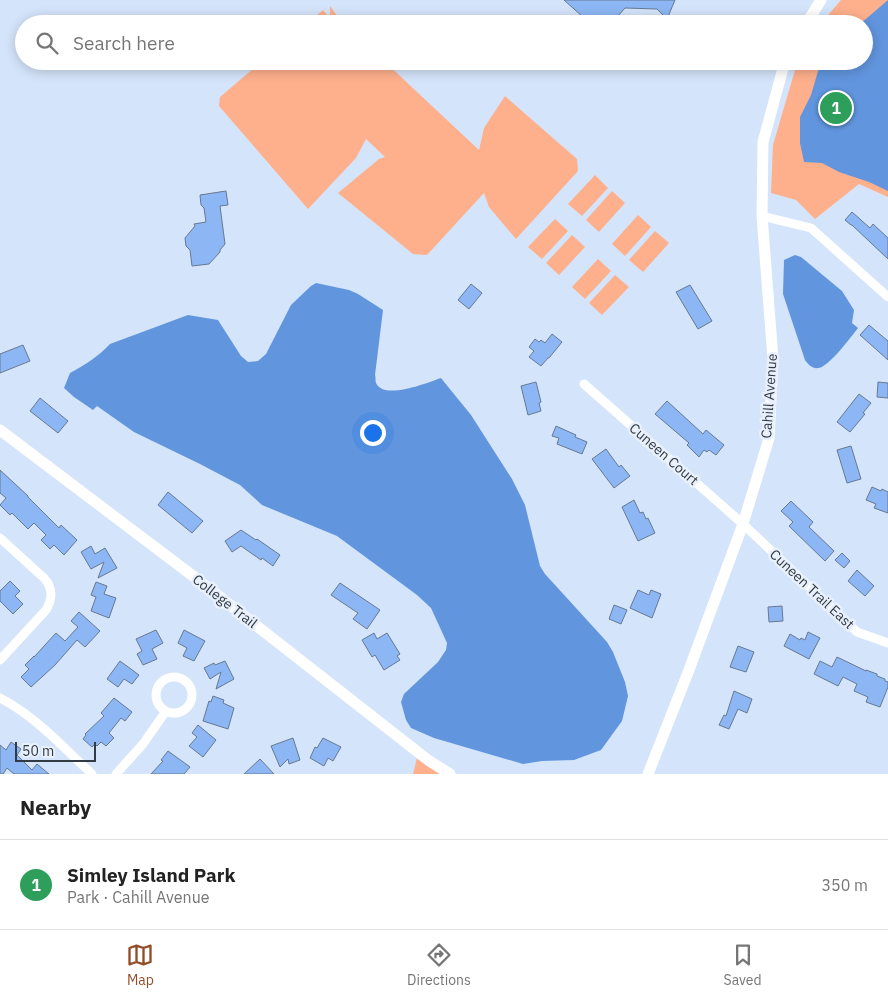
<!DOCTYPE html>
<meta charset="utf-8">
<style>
:root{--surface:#fff;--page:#f6f6f6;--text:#222;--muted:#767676;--line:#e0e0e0;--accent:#934c28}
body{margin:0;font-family:"IBM Plex Sans",sans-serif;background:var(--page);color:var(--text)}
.scale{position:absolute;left:15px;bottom:12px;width:81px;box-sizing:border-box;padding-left:5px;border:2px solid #323a45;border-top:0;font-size:14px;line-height:18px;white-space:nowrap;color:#323a45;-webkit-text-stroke:4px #e8f0fb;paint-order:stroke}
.you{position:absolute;left:372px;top:432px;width:18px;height:18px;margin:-12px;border:4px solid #fff;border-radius:50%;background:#1a73e8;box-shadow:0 0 0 8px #1a73e833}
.badge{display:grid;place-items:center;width:32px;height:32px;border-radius:50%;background:var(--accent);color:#fff;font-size:16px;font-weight:700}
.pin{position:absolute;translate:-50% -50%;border:2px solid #fff;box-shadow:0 1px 5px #0006}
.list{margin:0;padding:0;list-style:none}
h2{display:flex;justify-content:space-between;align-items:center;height:65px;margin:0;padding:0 20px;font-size:21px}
h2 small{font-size:16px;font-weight:400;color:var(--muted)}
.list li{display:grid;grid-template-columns:32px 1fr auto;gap:15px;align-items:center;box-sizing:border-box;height:90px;padding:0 20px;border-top:1px solid var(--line)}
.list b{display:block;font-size:19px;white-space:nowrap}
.list p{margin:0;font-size:16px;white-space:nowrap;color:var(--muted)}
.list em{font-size:16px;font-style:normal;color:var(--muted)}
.icon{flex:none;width:28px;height:28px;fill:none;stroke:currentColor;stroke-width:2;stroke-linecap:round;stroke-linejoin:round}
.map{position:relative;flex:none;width:888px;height:774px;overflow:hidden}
.search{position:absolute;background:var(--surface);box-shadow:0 2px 12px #0003;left:15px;right:15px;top:15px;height:55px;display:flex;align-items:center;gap:12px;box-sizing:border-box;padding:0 18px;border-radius:28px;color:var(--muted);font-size:19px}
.sheet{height:155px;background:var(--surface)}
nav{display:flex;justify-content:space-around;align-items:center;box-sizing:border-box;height:70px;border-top:1px solid var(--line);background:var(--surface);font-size:14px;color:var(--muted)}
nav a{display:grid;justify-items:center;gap:2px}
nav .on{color:var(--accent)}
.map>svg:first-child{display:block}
.green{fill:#feb08c}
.water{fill:#6195de}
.building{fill:#8db7f4;stroke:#677992}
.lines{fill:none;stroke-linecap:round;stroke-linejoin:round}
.minor{stroke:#fff;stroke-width:9}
.tertiary{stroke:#fff;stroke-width:11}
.labels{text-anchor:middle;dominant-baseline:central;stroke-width:5;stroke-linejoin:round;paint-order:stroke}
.street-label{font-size:14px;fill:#323a45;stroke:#e8f0fb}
</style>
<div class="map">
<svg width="888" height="774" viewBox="0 0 888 774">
<rect width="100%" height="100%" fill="#d4e4fa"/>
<path class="green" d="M 841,0 L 888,0 L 888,197 L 859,184 L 815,219 L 796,200 L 771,193 L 773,145 L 795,70 L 800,61 L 864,61 L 864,24 L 823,24 L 829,14 Z
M 330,6 L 343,24 L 307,24 L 323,10 L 330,18 Z
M 262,61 L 384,61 L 479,150 L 484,128 L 505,96 L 577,159 L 578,171 L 516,239 L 489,207 L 484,193 L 427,255 L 413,254 L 338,193 L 379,159 L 385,157 L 366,139 L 356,158 L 308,209 L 219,106 L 220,97 Z
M 595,175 L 608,188 L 582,216 L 568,204 Z
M 612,191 L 625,203 L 599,232 L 586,220 Z
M 638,215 L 651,227 L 625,256 L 612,244 Z
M 555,219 L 568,231 L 542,259 L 528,247 Z
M 655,231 L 669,243 L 643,272 L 629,260 Z
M 572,235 L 585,247 L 559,275 L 546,263 Z
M 598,259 L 611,271 L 585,299 L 572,287 Z
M 615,275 L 629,287 L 602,315 L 589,303 Z
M 417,758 L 440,774 L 413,774 Z"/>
<path class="water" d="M 888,0 L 888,191 L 869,182 L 839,172 L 822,163 L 804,162 L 800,143 L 800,117 L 811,95 L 821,61 L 864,61 L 864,24 L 860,24 Z
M 795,255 L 801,257 L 842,291 L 854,310 L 852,323 L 858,328 C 851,337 828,368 818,368 C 812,369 808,364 805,360 L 783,294 L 784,260 Z
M 316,283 L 349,290 L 358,294 L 383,310 L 375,375 C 376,377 375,380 376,383 C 384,401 429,382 441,378 L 445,383 L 471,415 L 512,479 L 525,505 L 540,566 L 545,574 L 607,642 L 613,652 L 625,682 L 628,696 L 622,721 L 601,750 L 574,760 L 542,761 L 523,764 L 434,738 L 411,728 L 406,720 L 401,702 L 404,694 L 438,662 L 446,650 L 447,643 L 431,608 L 417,595 L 337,536 L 262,505 L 240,485 L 200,464 L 134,432 L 97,406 L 93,410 L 74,397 L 64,388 L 70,373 C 85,365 99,356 110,344 L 188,315 L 218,320 L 241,356 L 248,362 L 258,361 L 266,354 L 291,305 L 311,286 Z"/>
<path class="building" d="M 564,0 L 675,0 L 667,19 L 657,9 L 625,8 L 611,24 L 577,24 L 583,17 Z
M 226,191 L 228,205 L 220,206 L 225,244 L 220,250 L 220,252 L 209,264 L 192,266 L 190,250 L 186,246 L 185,238 L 195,226 L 194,224 L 206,222 L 204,208 L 201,205 L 200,195 Z
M 852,212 L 870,228 L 873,224 L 888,238 L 888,259 L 852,225 L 851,225 L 845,220 Z
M 471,284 L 482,293 L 469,309 L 458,300 Z
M 690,285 L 712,321 L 698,329 L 676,292 Z
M 869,325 L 888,341 L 888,360 L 860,335 Z
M 552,334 L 562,342 L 549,358 L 548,358 L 541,366 L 529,357 L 534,351 L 529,347 L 535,339 L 539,342 L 541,340 L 545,343 Z
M 23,345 L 30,361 L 0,373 L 0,354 Z
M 536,382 L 541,402 L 539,403 L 541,411 L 528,415 L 521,386 Z
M 878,382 L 888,383 L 888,398 L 877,397 Z
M 859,394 L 871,403 L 863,413 L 865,414 L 850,432 L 837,422 Z
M 40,398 L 68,421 L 58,433 L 30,411 Z
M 667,401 L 703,434 L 706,430 L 724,445 L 716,455 L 709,450 L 707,452 L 704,450 L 699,457 L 687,445 L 689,443 L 655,414 Z
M 556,426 L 576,435 L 575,437 L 587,442 L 582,454 L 557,444 L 559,438 L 552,436 Z
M 851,446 L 861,479 L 847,483 L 837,450 Z
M 606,449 L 619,467 L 621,465 L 630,476 L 614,488 L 592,459 Z
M 0,470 L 28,496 L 28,497 L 59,528 L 61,525 L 77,540 L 64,555 L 54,545 L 50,549 L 41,540 L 46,535 L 34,523 L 28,529 L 12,513 L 10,515 L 0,505 L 6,498 L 0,493 Z
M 872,487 L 881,491 L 882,489 L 888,492 L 888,513 L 874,508 L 876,504 L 866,500 Z
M 168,492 L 203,521 L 192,533 L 158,505 Z
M 634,500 L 640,513 L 643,512 L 646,519 L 648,518 L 655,533 L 638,541 L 622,507 Z
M 791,501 L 813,522 L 809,527 L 834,551 L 825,561 L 789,526 L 793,522 L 781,511 Z
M 241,530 L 256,540 L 257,539 L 280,555 L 273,566 L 262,558 L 261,560 L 241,546 L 232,552 L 225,541 Z
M 91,546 L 95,554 L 105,548 L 117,568 L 98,578 L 104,562 L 91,569 L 81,552 Z
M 842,553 L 850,561 L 844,568 L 835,560 Z
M 857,570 L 874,586 L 865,596 L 848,581 Z
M 10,581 L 20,591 L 15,596 L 23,604 L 13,614 L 0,601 L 0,591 Z
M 96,582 L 107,586 L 104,594 L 116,598 L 109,618 L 91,611 L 96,597 L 91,595 Z
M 340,583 L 380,610 L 367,629 L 353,619 L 358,613 L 331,595 Z
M 638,590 L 649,595 L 651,590 L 661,594 L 652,618 L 630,608 Z
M 614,605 L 627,610 L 621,624 L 609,619 Z
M 782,606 L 783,621 L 769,622 L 768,607 Z
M 79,612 L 100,631 L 85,647 L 77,640 L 55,665 L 31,687 L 21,677 L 29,669 L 25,665 L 34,656 L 34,657 L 56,633 L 65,641 L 78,627 L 71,621 Z
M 156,630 L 163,643 L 152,649 L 157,659 L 143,665 L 137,654 L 142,651 L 136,639 Z
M 184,630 L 205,641 L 194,661 L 183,656 L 187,648 L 178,643 Z
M 808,632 L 820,638 L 809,659 L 784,646 L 790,634 L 800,640 L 801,638 L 805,640 Z
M 374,633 L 377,639 L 387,633 L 400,654 L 397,656 L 400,660 L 384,670 L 375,655 L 372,657 L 362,640 Z
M 738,646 L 754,652 L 746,672 L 730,667 Z
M 837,657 L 866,671 L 866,670 L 877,674 L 877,676 L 885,679 L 885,681 L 888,682 L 888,687 L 880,707 L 866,702 L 868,697 L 854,691 L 857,684 L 843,677 L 838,686 L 814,674 L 820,661 L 832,667 Z
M 120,661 L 139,675 L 132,684 L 124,679 L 118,687 L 107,679 Z
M 225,661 L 234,679 L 216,689 L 221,672 L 210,679 L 204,668 L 214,663 L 215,665 Z
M 734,691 L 752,699 L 747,713 L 738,709 L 729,729 L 719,725 L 724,715 L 726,716 Z
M 213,696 L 224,700 L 223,703 L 234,708 L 228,729 L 203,721 L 209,701 L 211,702 Z
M 114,698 L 132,712 L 125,721 L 121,718 L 109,733 L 114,738 L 106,746 L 101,742 L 97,746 L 95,744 L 92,747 L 83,739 L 86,735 L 85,734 L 104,716 L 101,713 Z
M 198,725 L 216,740 L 203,757 L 189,746 L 197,737 L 192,733 Z
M 293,738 L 300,760 L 289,764 L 288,759 L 280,767 L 271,746 Z
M 323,738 L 341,747 L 333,761 L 328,758 L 324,766 L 310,758 L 315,747 L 317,748 Z
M 11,742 L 21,749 L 17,755 L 32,770 L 37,764 L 49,774 L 14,774 L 7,768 L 3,774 L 0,774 L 0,745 L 6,750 Z
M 168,751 L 190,767 L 184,774 L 151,774 L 163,761 L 161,760 Z
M 260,759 L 274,774 L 244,774 Z"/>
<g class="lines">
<path class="minor" d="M 762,216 L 811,228 L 888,297
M 584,384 L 743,524 L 857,632 L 888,643
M 0,538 L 44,578 C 53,588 53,598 46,610 L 0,660
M156 695a18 18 0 1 1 36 0a18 18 0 1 1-36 0Z
M 0,698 C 35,716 63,747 92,774
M 116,774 L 143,744 L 166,711"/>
<path class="tertiary" d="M 806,24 L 821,0
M 0,430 L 193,576 L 428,760 L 450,774
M 648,774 L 689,670 L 743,524 L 769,438 L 773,359 L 762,216 L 763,142 L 785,61"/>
</g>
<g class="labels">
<g class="street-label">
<text transform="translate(769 396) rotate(-86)">Cahill Avenue</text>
<text transform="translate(664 454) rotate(41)">Cuneen Court</text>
<text transform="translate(812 589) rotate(43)">Cuneen Trail East</text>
<text transform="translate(225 601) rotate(38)">College Trail</text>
</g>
</g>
</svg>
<div class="scale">50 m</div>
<div class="you"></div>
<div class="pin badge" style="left:836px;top:108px;background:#2e9e5b">1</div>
<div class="search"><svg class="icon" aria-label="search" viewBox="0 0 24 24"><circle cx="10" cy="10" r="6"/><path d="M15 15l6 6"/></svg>Search here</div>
</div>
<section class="sheet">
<h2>Nearby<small></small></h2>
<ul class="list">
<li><span class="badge" style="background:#2e9e5b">1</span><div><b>Simley Island Park</b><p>Park · Cahill Avenue</p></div><em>350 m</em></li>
</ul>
</section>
<nav>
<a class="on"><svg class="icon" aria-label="map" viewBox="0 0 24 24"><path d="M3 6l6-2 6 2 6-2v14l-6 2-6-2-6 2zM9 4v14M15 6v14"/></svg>Map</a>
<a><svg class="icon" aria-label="directions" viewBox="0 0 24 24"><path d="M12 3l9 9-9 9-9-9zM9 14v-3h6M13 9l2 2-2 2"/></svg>Directions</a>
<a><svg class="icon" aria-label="saved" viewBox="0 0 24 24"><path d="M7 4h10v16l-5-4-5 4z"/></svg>Saved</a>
</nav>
